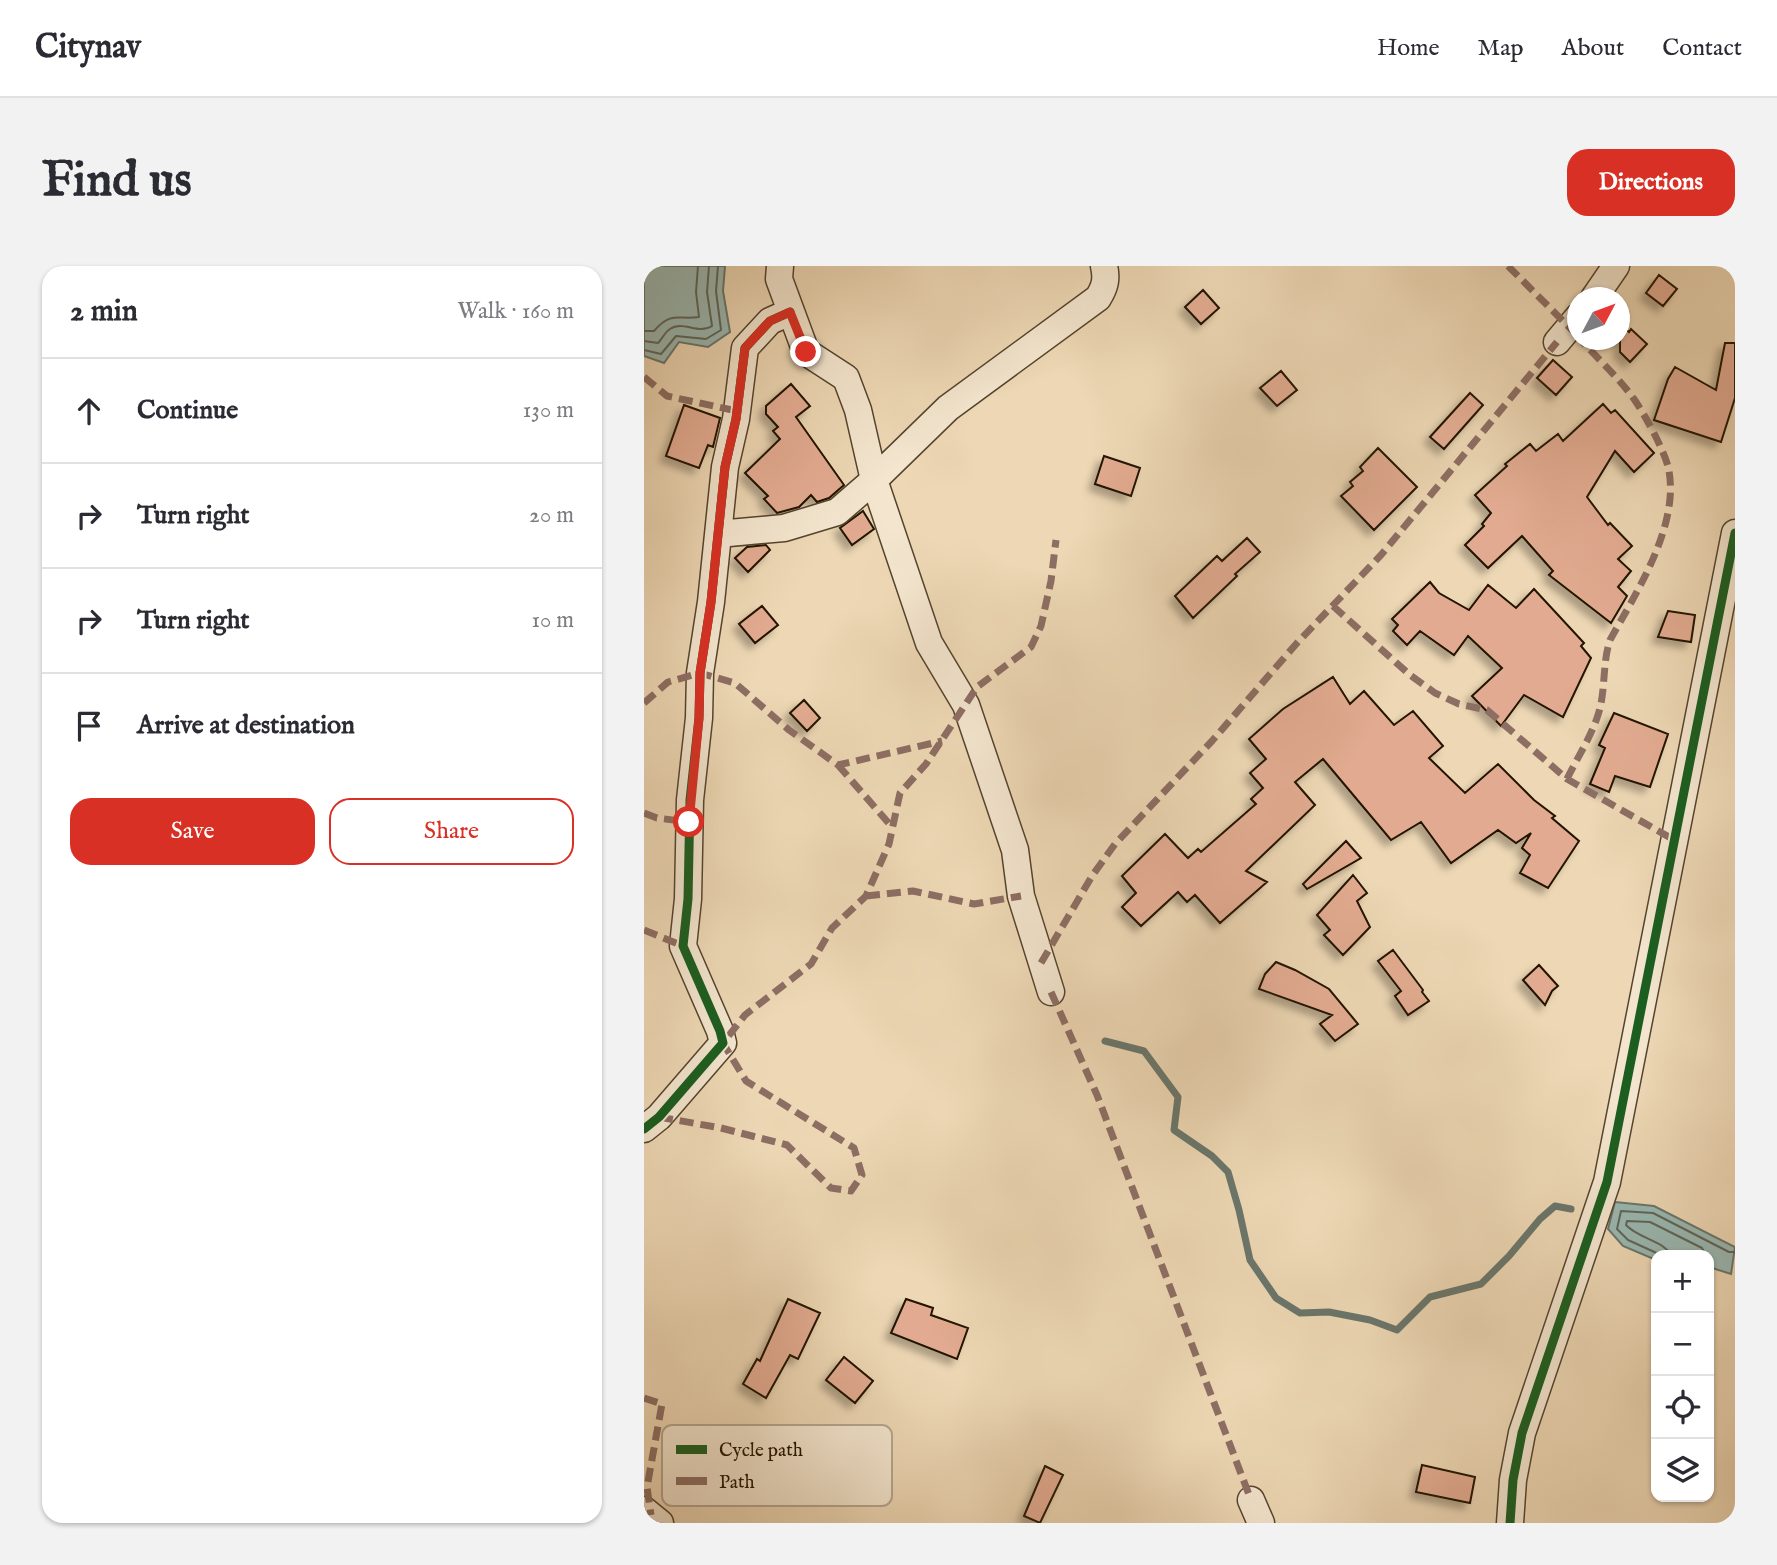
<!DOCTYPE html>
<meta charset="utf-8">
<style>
:root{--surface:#fff;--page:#f2f2f3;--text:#2b2b33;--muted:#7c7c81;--line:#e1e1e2;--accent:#d93025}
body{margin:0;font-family:"IM FELL English",serif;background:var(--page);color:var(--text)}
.controls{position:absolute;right:21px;bottom:21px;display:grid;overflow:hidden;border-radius:14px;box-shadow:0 2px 5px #0004}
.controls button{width:63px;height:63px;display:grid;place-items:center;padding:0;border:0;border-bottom:2px solid var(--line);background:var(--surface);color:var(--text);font:35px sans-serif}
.compass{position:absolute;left:923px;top:21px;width:63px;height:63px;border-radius:50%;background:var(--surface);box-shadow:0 2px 5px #0004;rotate:49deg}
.stop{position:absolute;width:21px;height:21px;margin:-16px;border:5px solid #d93025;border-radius:50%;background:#fff}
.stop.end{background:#d93025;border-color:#fff;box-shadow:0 2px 7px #0008}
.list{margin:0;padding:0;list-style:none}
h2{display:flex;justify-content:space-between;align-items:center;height:91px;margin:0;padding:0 28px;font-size:30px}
h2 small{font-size:23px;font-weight:400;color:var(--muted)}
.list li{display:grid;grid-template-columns:46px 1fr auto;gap:21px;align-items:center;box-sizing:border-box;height:105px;padding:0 28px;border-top:2px solid var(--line)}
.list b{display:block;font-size:26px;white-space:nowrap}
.list em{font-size:23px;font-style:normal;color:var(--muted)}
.actions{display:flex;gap:14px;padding:21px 28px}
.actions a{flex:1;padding:16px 0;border:2px solid var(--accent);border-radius:21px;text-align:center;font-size:24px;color:var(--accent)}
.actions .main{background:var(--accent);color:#fff}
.icon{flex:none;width:38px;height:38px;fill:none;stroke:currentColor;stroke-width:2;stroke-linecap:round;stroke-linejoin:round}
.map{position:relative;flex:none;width:1091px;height:1257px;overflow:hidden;border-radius:21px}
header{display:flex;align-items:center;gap:42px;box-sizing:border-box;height:98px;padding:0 35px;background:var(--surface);border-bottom:2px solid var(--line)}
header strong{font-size:33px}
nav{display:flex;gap:38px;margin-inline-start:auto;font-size:24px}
.intro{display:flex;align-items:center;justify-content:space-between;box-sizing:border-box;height:168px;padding:0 42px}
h1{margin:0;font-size:49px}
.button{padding:18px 32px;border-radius:21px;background:var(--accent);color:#fff;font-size:24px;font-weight:700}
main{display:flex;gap:42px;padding:0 42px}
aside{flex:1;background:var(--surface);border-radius:21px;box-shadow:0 2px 5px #0004}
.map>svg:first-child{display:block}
.water{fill:#9ab8b2;stroke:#6a766b;stroke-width:2}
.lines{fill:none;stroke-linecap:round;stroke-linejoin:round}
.shore{stroke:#5e6659;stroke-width:2}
.stream{stroke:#6a766b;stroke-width:7}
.building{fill:#e2ab91;stroke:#221300;stroke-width:2;filter:url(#shadow)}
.street-casing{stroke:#55442d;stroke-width:29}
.street{stroke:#f3e5ce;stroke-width:26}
.quiet{stroke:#8d6e63;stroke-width:7;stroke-dasharray:14 7;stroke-linecap:butt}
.cycleway-casing{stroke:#f3e5ce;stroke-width:13}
.cycleway{stroke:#1b5e20;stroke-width:9}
.route{stroke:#d93025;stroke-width:9}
.key{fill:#f3e5ce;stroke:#b4a690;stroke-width:2}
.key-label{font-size:19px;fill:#221300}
</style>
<header>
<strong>Citynav</strong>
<nav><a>Home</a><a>Map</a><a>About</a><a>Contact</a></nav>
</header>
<div class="intro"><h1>Find us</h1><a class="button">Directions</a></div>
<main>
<aside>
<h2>2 min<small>Walk · 160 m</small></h2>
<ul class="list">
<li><svg class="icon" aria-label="ahead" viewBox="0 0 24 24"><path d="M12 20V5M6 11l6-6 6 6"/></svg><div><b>Continue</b></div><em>130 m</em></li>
<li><svg class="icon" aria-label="right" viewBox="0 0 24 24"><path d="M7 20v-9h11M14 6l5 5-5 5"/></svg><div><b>Turn right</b></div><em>20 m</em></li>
<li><svg class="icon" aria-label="right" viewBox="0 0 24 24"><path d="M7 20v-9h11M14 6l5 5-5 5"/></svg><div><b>Turn right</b></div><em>10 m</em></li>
<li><svg class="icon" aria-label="arrive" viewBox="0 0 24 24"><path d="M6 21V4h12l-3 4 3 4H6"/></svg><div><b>Arrive at destination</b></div></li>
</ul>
<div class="actions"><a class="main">Save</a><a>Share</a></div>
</aside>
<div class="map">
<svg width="1091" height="1257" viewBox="0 0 1091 1257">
<defs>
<filter id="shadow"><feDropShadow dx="-6" dy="6" stdDeviation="3.5" flood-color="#0004"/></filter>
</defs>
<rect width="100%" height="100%" fill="#edd7b4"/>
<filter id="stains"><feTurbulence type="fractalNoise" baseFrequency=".00286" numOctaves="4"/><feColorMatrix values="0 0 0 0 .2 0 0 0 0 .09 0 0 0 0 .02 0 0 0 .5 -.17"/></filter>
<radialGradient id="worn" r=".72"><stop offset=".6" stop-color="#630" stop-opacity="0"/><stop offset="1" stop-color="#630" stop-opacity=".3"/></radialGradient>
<path class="water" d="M 0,0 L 81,0 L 79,25 L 86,66 L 64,81 L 35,76 L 20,97 L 0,90 Z
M 971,936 L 1010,940 L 1091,981 L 1087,1008 L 1065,1001 L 1065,989 L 1012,989 L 1012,994 L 979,980 L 964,963 Z"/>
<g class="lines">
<path class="shore" d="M 0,65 L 10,65 C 27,45 34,54 55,51 L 52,26 L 54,0
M 0,75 L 14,77 C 18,73 21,66 26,63 C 39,54 54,69 68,60 L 63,26 L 65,0
M 0,84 L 17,88 L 32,70 L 62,73 L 77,64 L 72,25 L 74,0
M 1017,989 L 984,974 L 973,963 L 977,945 L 1009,947 L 1085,986 L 1091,986
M 1027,989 C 1017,973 995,973 982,959 L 983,955 L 1006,956 L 1058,982 L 1060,986 L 1056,989"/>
<path class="stream" d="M 461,775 L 500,785 L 534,831 L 530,864 L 568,890 L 584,906 L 595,944 L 606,994 L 632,1032 L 656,1047 L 685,1046 L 726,1054 L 753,1064 L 786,1031 L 837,1018 L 865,990 L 896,953 L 911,940 L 927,943"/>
</g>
<path class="building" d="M 1015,9 L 1033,23 L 1019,40 L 1002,27 Z
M 559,24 L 575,42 L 557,58 L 541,41 Z
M 976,59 L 985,66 L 987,63 L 1003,78 L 986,96 L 976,86 Z
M 1081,77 L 1091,77 L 1091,132 L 1077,176 L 1010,154 L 1024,113 L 1031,101 L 1072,124 Z
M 909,94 L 928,111 L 912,129 L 893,112 Z
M 637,105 L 653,124 L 633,140 L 616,122 Z
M 147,118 L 166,140 L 152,151 L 200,219 L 185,232 L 173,236 L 167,229 L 155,241 L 133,247 L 120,233 L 124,230 L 101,207 L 136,173 L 129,165 L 134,161 L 122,148 L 122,140 Z
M 826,127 L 839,139 L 800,183 L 786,171 Z
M 959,138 L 967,147 L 971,144 L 1010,187 L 990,206 L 971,185 L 943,231 L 964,259 L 966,257 L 988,280 L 974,293 L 987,305 L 974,321 L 983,330 L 967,357 L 905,309 L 909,305 L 878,270 L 844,302 L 821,279 L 840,260 L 838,258 L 847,247 L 831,229 L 863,200 L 861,198 L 886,178 L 892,185 L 914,168 L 919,175 Z
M 40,139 L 76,152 L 69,181 L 64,179 L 55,202 L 22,190 Z
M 734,182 L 773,221 L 730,264 L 697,230 L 709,220 L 706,216 L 719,205 L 716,201 Z
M 460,190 L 496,202 L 487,230 L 451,218 Z
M 219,245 L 230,263 L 208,279 L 196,262 Z
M 603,272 L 616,286 L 591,308 L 593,310 L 549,352 L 531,330 L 573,290 L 578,295 Z
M 122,279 L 126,284 L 104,306 L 91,292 L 103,281 Z
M 786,316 L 795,327 L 825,344 L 844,319 L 872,342 L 890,323 L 940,377 L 937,380 L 947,392 L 919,451 L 880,429 L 857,460 L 828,430 L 858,402 L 824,370 L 810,389 L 776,365 L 763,379 L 749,365 L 754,359 L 748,353 Z
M 118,340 L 134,359 L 111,377 L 95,358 Z
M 1024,345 L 1051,349 L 1047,376 L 1014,371 Z
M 689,411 L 706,438 L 720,425 L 750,459 L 769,445 L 799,480 L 785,492 L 821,527 L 854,498 L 890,534 L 911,550 L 908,552 L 935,575 L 904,622 L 876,607 L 886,589 L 878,582 L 887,567 L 872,577 L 854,564 L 807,597 L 777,556 L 747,574 L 679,493 L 651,516 L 671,539 L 602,605 L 623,616 L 576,657 L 551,629 L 543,636 L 534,626 L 497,660 L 478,641 L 492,627 L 478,610 L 521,568 L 544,592 L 554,583 L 557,586 L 612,538 L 607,533 L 619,522 L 606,507 L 622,493 L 605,473 L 639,443 Z
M 160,434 L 176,452 L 163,465 L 146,447 Z
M 970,447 L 1024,468 L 1006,521 L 971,510 L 965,526 L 946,518 L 961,482 L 955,479 Z
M 702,575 L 717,592 L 663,623 L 659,618 Z
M 709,609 L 723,627 L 713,635 L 726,661 L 699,689 L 680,669 L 686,664 L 673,649 Z
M 749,684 L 779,724 L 778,726 L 785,735 L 764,749 L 751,730 L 757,725 L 734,695 Z
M 632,696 L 651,704 L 685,723 L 714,758 L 691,775 L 676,758 L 688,749 L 615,723 L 621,708 Z
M 895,699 L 914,720 L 908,725 L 901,739 L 879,714 Z
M 144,1033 L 176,1047 L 154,1093 L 146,1089 L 122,1132 L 99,1118 L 113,1093 L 116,1095 Z
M 262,1033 L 289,1042 L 287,1049 L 324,1062 L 313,1093 L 247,1067 Z
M 200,1091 L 229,1115 L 211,1137 L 182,1114 Z
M 778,1199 L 831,1211 L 826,1237 L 772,1226 Z
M 401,1200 L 419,1209 L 396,1257 L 380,1250 Z"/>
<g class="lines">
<defs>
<path id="street" d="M 136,0 L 135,13 L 162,86 L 202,112 L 214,144 L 230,214 L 285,377 L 322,439 L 371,584 L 377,630 L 407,726
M 950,32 L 972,0
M 913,76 L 934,51
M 74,268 L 140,262 L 193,246 L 230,214 L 304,142 L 454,32 C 461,21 463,13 460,0
M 0,863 L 15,851 L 79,777 L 76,765 L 39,680 L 44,633 L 46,534 L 55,452 L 56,407 L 67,336 L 81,201 L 92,153 L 101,82 L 126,55 L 146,46
M 607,1234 L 617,1257
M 0,1244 L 16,1257
M 866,1257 L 869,1214 L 878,1167 L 963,916 L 1091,267"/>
</defs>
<use href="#street" class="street-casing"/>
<use href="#street" class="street"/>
<path class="quiet" d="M 864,0 L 934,70
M 0,111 L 23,130 L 93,145
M 689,340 L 766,409 L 791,427 L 815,438 L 843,444 L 923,513 L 1032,575
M 0,437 L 24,416 L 56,407 L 91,417 L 145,464 L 194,499 L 298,475
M 194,499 L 248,561
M 923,513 C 933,492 947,471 954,449 C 962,425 958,398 966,374 C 992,327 1035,261 1025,205 C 1022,187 1001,149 990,133 C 975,112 954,93 937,74
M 0,547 L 13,552 L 45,556
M 222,630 L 269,625 L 330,638 L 377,630
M 0,664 L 39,680
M 397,697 L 448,610 L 471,578 L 568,475 L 653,377 L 737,289 L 913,76
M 407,726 L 453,829 L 607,1234
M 15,851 L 77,862 L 143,879 L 187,922 L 207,925 L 218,909 L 210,882 L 102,815 L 79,777 L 101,749 L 167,698 L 188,662 L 222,630 L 245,578 L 256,527 L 282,498 L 333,421 L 387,381 L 397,360 L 407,315 L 412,274
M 0,1132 L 18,1138 L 3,1221 L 7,1249"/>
<defs>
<path id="cycleway" d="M 0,863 L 15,851 L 79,777 L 76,765 L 39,680 L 44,633 L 46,534 L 55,452 L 56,407 L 67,336 L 81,201 L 92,153 L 101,82 L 126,55 L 146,46
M 866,1257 L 869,1214 L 878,1167 L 963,916 L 1091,267"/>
</defs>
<use href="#cycleway" class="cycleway-casing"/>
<use href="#cycleway" class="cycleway"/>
</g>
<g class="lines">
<path class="route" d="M 45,556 L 55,452 L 56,407 L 67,336 L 81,201 L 92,153 L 101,82 L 126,55 L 146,46 L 162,86"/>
</g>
<rect x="18" y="1159" width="230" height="81" rx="10" class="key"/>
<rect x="32" y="1179" width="31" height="9" fill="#1b5e20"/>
<rect x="32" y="1211" width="31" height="8" fill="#8d6e63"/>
<g class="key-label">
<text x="75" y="1190">Cycle path</text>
<text x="75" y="1222">Path</text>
</g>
<rect width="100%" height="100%" filter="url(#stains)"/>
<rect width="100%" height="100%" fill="url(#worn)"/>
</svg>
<div class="controls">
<button>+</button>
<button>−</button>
<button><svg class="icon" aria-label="locate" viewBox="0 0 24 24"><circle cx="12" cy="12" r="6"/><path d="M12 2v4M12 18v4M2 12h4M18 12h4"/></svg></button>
<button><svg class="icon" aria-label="layers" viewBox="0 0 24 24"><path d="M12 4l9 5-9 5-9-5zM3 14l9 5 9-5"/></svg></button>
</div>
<svg class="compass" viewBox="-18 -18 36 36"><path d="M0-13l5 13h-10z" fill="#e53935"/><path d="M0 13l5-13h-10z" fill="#7c7c81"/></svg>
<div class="stop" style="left:45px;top:556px"></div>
<div class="stop end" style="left:162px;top:86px"></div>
</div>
</main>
